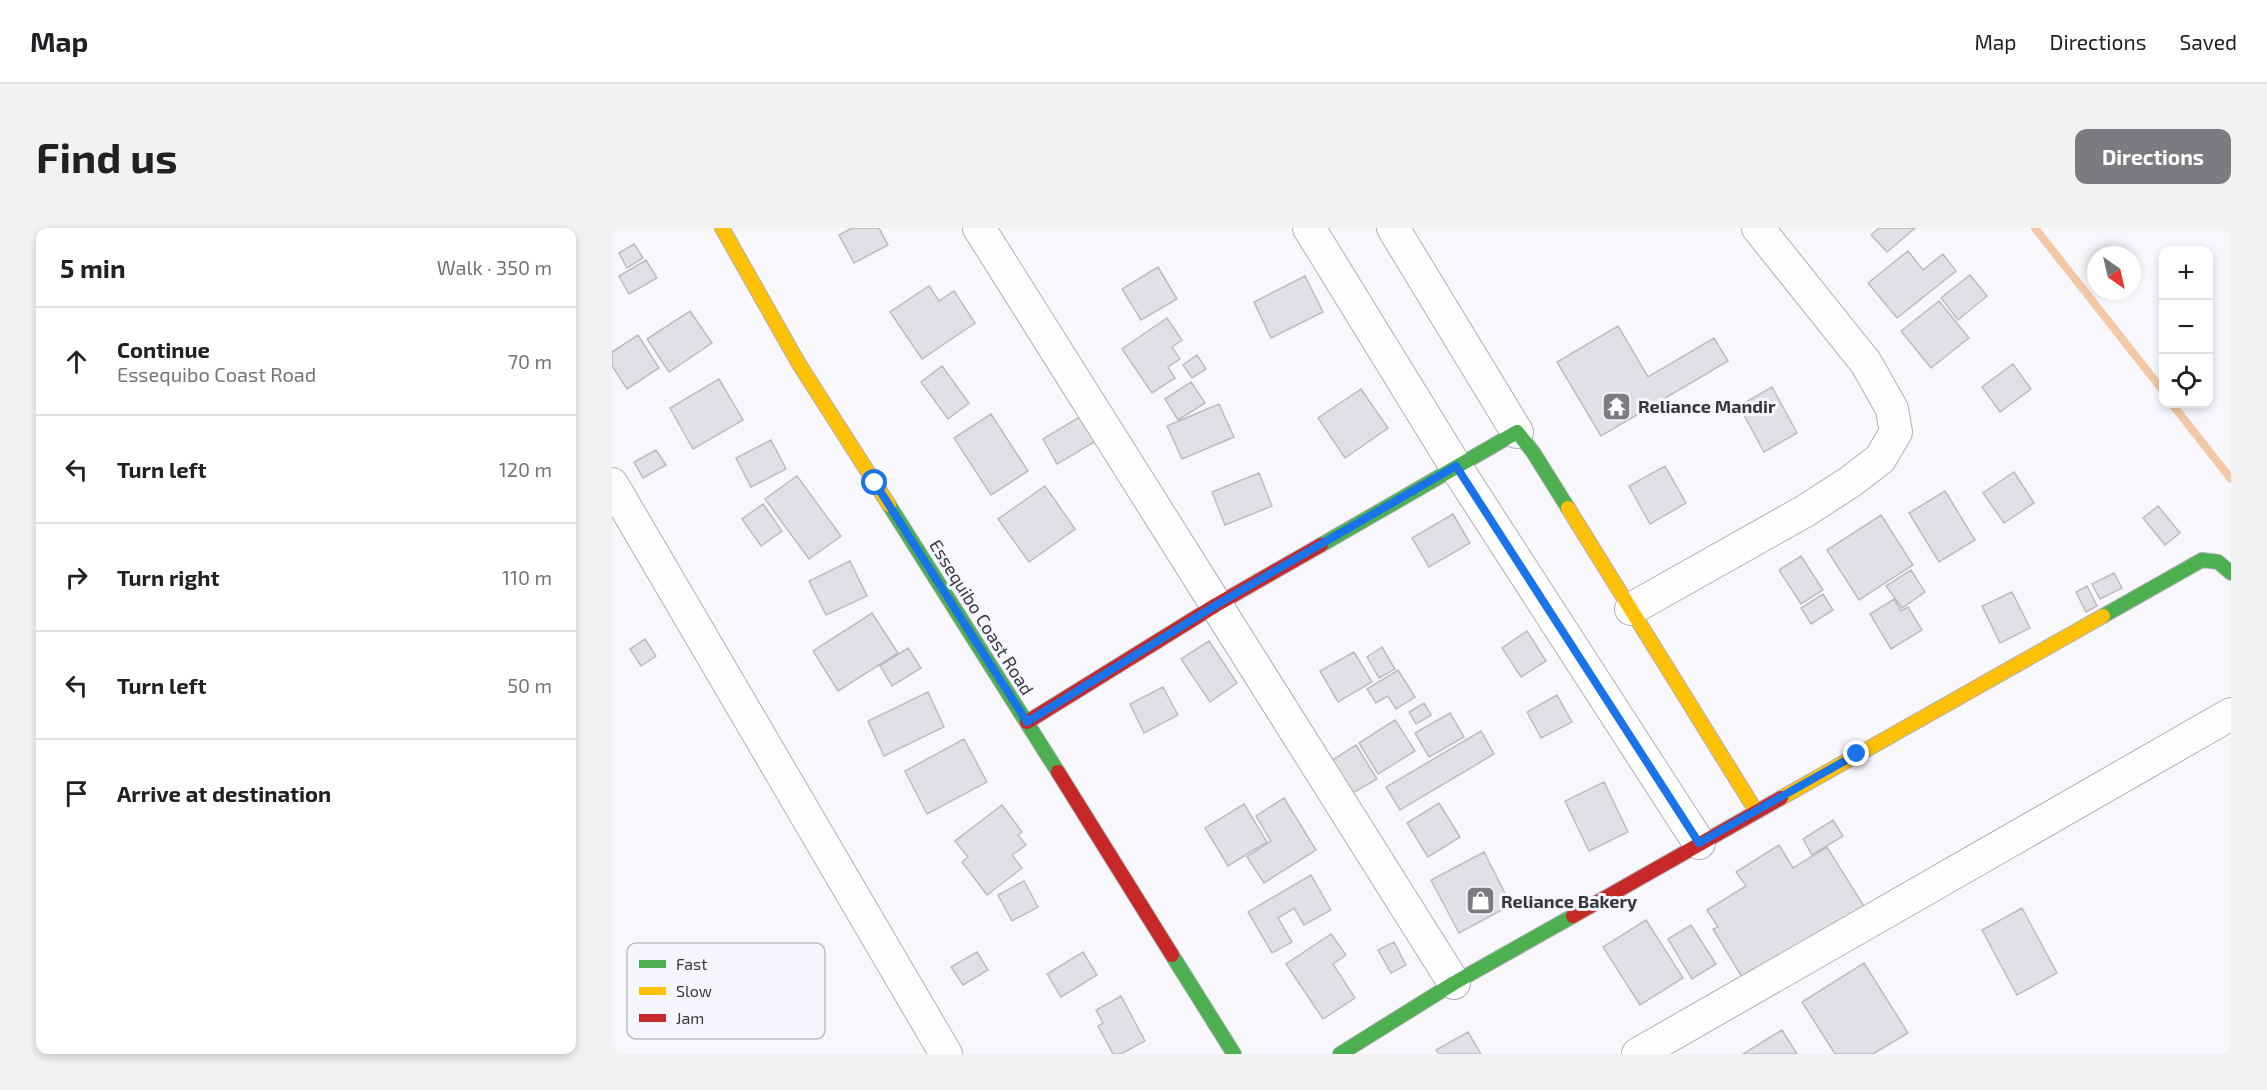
<!DOCTYPE html>
<meta charset="utf-8">
<style>
:root{--surface:#fff;--page:#f2f2f2;--text:#202124;--muted:#757577;--line:#e0e0e0;--accent:#7b7b80}
body{margin:0;font-family:"Exo 2",sans-serif;background:var(--page);color:var(--text)}
.controls{position:absolute;right:18px;top:18px;display:grid;overflow:hidden;border-radius:12px;box-shadow:0 3px 9px #0003}
.controls button{width:54px;height:54px;display:grid;place-items:center;padding:0;border:0;border-bottom:2px solid var(--line);background:var(--surface);color:var(--text);font:30px sans-serif}
.compass{position:absolute;left:1475px;top:18px;width:54px;height:54px;border-radius:50%;background:var(--surface);box-shadow:0 3px 9px #0003;rotate:146deg}
.stop{position:absolute;width:18px;height:18px;margin:-14px;border:4px solid #1a73e8;border-radius:50%;background:#fff}
.stop.end{background:#1a73e8;border-color:#fff;box-shadow:0 2px 6px #0008}
.list{margin:0;padding:0;list-style:none}
h2{display:flex;justify-content:space-between;align-items:center;height:78px;margin:0;padding:0 24px;font-size:26px}
h2 small{font-size:20px;font-weight:400;color:var(--muted)}
.list li{display:grid;grid-template-columns:39px 1fr auto;gap:18px;align-items:center;box-sizing:border-box;height:108px;padding:0 24px;border-top:2px solid var(--line)}
.list b{display:block;font-size:22px;white-space:nowrap}
.list p{margin:0;font-size:20px;white-space:nowrap;color:var(--muted)}
.list em{font-size:20px;font-style:normal;color:var(--muted)}
.icon{flex:none;width:33px;height:33px;fill:none;stroke:currentColor;stroke-width:2;stroke-linecap:round;stroke-linejoin:round}
.map{position:relative;flex:none;width:1619px;height:826px;overflow:hidden;border-radius:12px}
header{display:flex;align-items:center;gap:36px;box-sizing:border-box;height:84px;padding:0 30px;background:var(--surface);border-bottom:2px solid var(--line)}
header strong{font-size:28px}
nav{display:flex;gap:33px;margin-inline-start:auto;font-size:21px}
.intro{display:flex;align-items:center;justify-content:space-between;box-sizing:border-box;height:144px;padding:0 36px}
h1{margin:0;font-size:42px}
.button{padding:15px 27px;border-radius:12px;background:var(--accent);color:#fff;font-size:21px;font-weight:700}
main{display:flex;gap:36px;padding:0 36px}
aside{flex:1;background:var(--surface);border-radius:12px;box-shadow:0 3px 9px #0003}
.map>svg:first-child{display:block}
.lines{fill:none;stroke-linecap:round;stroke-linejoin:round}
.stream{stroke:#f2c8a7;stroke-width:8}
.building{fill:#e1e1e5;stroke:#bcbcc1;stroke-width:1.5}
.street-casing{stroke:#afafb4;stroke-width:34}
.fast-casing{stroke:#afafb4;stroke-width:16}
.slow-casing{stroke:#afafb4;stroke-width:16}
.jam-casing{stroke:#afafb4;stroke-width:16}
.street{stroke:#fefeff;stroke-width:32}
.fast{stroke:#4caf50;stroke-width:14}
.slow{stroke:#ffc107;stroke-width:14}
.jam{stroke:#c62828;stroke-width:14}
.route{stroke:#1a73e8;stroke-width:8}
.labels{text-anchor:middle;dominant-baseline:central;stroke-width:6;stroke-linejoin:round;paint-order:stroke}
.poi-label{font-size:18px;font-weight:bold;fill:#37373e;stroke:#f6f7fe;text-anchor:start}
.street-label{font-size:18px;fill:#37373e;stroke:#f6f7fe}
.key{fill:#f6f7fe;stroke:#bdbdc4;stroke-width:1.5}
.key-label{font-size:16px;fill:#37373e}
</style>
<header>
<strong>Map</strong>
<nav><a>Map</a><a>Directions</a><a>Saved</a></nav>
</header>
<div class="intro"><h1>Find us</h1><a class="button">Directions</a></div>
<main>
<aside>
<h2>5 min<small>Walk · 350 m</small></h2>
<ul class="list">
<li><svg class="icon" aria-label="ahead" viewBox="0 0 24 24"><path d="M12 20V5M6 11l6-6 6 6"/></svg><div><b>Continue</b><p>Essequibo Coast Road</p></div><em>70 m</em></li>
<li><svg class="icon" aria-label="left" viewBox="0 0 24 24"><path d="M17 20v-9H6M10 6l-5 5 5 5"/></svg><div><b>Turn left</b></div><em>120 m</em></li>
<li><svg class="icon" aria-label="right" viewBox="0 0 24 24"><path d="M7 20v-9h11M14 6l5 5-5 5"/></svg><div><b>Turn right</b></div><em>110 m</em></li>
<li><svg class="icon" aria-label="left" viewBox="0 0 24 24"><path d="M17 20v-9H6M10 6l-5 5 5 5"/></svg><div><b>Turn left</b></div><em>50 m</em></li>
<li><svg class="icon" aria-label="arrive" viewBox="0 0 24 24"><path d="M6 21V4h12l-3 4 3 4H6"/></svg><div><b>Arrive at destination</b></div></li>
</ul>
</aside>
<div class="map">
<svg width="1619" height="826" viewBox="0 0 1619 826">
<rect width="100%" height="100%" fill="#f8f8fc"/>
<g class="lines">
<path class="stream" d="M 1423,0 L 1552,164
M 1560,176 L 1619,251"/>
</g>
<path class="building" d="M 240,0 L 267,0 L 276,17 L 242,35 L 227,7 Z
M 1267,0 L 1303,0 L 1275,24 L 1259,7 Z
M 22,16 L 31,30 L 15,40 L 7,25 Z
M 1296,23 L 1311,42 L 1331,26 L 1344,43 L 1285,90 L 1256,55 Z
M 34,32 L 45,50 L 17,66 L 7,48 Z
M 546,39 L 565,71 L 529,92 L 510,61 Z
M 1358,47 L 1375,68 L 1346,92 L 1329,70 Z
M 693,48 L 711,84 L 659,110 L 642,74 Z
M 317,58 L 327,73 L 342,63 L 363,95 L 310,131 L 278,84 Z
M 1327,73 L 1357,110 L 1319,140 L 1289,103 Z
M 78,83 L 100,115 L 57,144 L 35,111 Z
M 555,90 L 570,112 L 560,119 L 568,131 L 556,139 L 563,150 L 540,165 L 510,121 Z
M 1006,98 L 1036,149 L 1102,110 L 1116,133 L 989,208 L 945,134 Z
M 26,107 L 47,140 L 15,161 L 0,138 L 0,124 Z
M 585,127 L 594,141 L 580,150 L 571,137 Z
M 1401,136 L 1419,161 L 1388,184 L 1370,159 Z
M 330,138 L 357,175 L 336,191 L 309,154 Z
M 107,151 L 131,192 L 81,221 L 58,180 Z
M 579,154 L 593,175 L 566,192 L 553,171 Z
M 1160,159 L 1185,205 L 1152,224 L 1127,178 Z
M 749,161 L 776,200 L 733,230 L 706,190 Z
M 607,176 L 622,209 L 570,231 L 555,198 Z
M 379,186 L 416,243 L 379,267 L 342,210 Z
M 469,188 L 484,213 L 445,236 L 431,211 Z
M 159,212 L 174,241 L 139,259 L 124,230 Z
M 44,222 L 54,237 L 31,250 L 22,234 Z
M 1053,238 L 1074,275 L 1038,296 L 1017,258 Z
M 1402,244 L 1422,275 L 1392,295 L 1371,265 Z
M 647,245 L 660,278 L 613,297 L 600,264 Z
M 185,248 L 229,308 L 197,331 L 153,271 Z
M 433,258 L 463,301 L 417,334 L 386,291 Z
M 1333,263 L 1363,312 L 1327,334 L 1297,285 Z
M 151,276 L 170,303 L 149,318 L 130,291 Z
M 1546,278 L 1568,305 L 1553,317 L 1531,290 Z
M 841,286 L 858,315 L 817,339 L 800,310 Z
M 1269,287 L 1301,337 L 1247,372 L 1215,322 Z
M 1189,328 L 1211,362 L 1189,376 L 1167,342 Z
M 238,333 L 255,368 L 214,387 L 197,353 Z
M 1299,342 L 1313,364 L 1290,380 L 1274,358 Z
M 1502,345 L 1510,360 L 1488,371 L 1480,356 Z
M 1475,358 L 1485,378 L 1474,384 L 1464,364 Z
M 1400,364 L 1418,400 L 1388,415 L 1370,378 Z
M 1211,366 L 1221,382 L 1199,396 L 1189,380 Z
M 1282,371 L 1289,383 L 1296,379 L 1310,402 L 1279,421 L 1258,386 Z
M 260,385 L 286,425 L 226,463 L 201,423 Z
M 915,403 L 934,433 L 909,449 L 890,420 Z
M 33,411 L 44,428 L 29,438 L 18,421 Z
M 597,413 L 625,455 L 598,474 L 569,431 Z
M 770,419 L 783,441 L 767,450 L 755,429 Z
M 296,420 L 309,440 L 280,458 L 268,438 Z
M 742,424 L 760,454 L 726,474 L 708,443 Z
M 786,442 L 803,469 L 784,481 L 776,468 L 764,475 L 755,461 Z
M 551,459 L 566,487 L 532,505 L 518,476 Z
M 316,464 L 332,499 L 272,528 L 256,493 Z
M 945,467 L 960,494 L 929,510 L 915,484 Z
M 812,475 L 819,487 L 804,496 L 797,484 Z
M 838,485 L 852,509 L 817,529 L 803,505 Z
M 783,492 L 803,523 L 766,546 L 747,515 Z
M 869,503 L 882,526 L 788,582 L 774,559 Z
M 352,511 L 375,554 L 315,586 L 293,543 Z
M 744,517 L 765,551 L 739,566 L 719,533 Z
M 992,554 L 1016,604 L 977,623 L 953,573 Z
M 672,570 L 704,622 L 652,655 L 635,629 L 659,613 L 644,588 Z
M 827,575 L 848,609 L 816,629 L 795,595 Z
M 632,576 L 655,614 L 616,638 L 593,600 Z
M 390,577 L 410,604 L 406,607 L 414,617 L 400,627 L 410,640 L 375,667 L 350,634 L 356,629 L 343,613 Z
M 1221,592 L 1231,608 L 1200,627 L 1191,611 Z
M 1167,617 L 1181,640 L 1215,619 L 1253,680 L 1133,754 L 1101,701 L 1106,699 L 1095,682 L 1134,658 L 1124,644 Z
M 872,624 L 899,677 L 847,705 L 819,652 Z
M 699,647 L 719,682 L 692,697 L 682,680 L 666,690 L 680,714 L 660,725 L 636,684 Z
M 412,653 L 426,679 L 400,693 L 386,667 Z
M 1410,680 L 1445,745 L 1405,767 L 1370,702 Z
M 1034,692 L 1071,750 L 1028,777 L 991,719 Z
M 1079,697 L 1104,736 L 1080,751 L 1056,711 Z
M 719,706 L 734,727 L 721,736 L 743,770 L 711,791 L 674,736 Z
M 782,714 L 794,737 L 779,745 L 766,722 Z
M 365,724 L 376,742 L 351,757 L 339,739 Z
M 471,724 L 485,747 L 449,769 L 435,746 Z
M 1252,735 L 1296,805 L 1261,826 L 1223,826 L 1190,774 Z
M 509,768 L 533,813 L 509,826 L 501,826 L 486,798 L 491,795 L 484,782 Z
M 1170,802 L 1185,826 L 1131,826 Z
M 856,804 L 869,826 L 827,826 L 824,822 Z"/>
<g class="lines">
<defs>
<path id="street" d="M 367,0 L 842,755
M 697,0 L 844,239 L 1087,615
M 781,0 L 905,204
M 0,256 L 334,826
M 1019,381 L 1193,283 L 1238,254 L 1268,231 L 1284,204 L 1280,181 L 1254,135 L 1146,0
M 1026,826 L 1619,486"/>
<path id="fast" d="M 277,277 L 446,544
M 709,317 L 905,204 L 921,224 L 956,280
M 1491,388 L 1590,332 L 1606,334 L 1619,345
M 560,727 L 622,826
M 728,826 L 842,755 L 961,688"/>
<path id="slow" d="M 110,0 L 187,136 L 277,277
M 956,280 L 1144,583
M 1169,570 L 1491,388"/>
<path id="jam" d="M 415,494 L 604,377 L 709,317
M 446,544 L 560,727
M 961,688 L 1169,570"/>
</defs>
<use href="#street" class="street-casing"/>
<use href="#fast" class="fast-casing"/>
<use href="#slow" class="slow-casing"/>
<use href="#jam" class="jam-casing"/>
<use href="#street" class="street"/>
<use href="#fast" class="fast"/>
<use href="#slow" class="slow"/>
<use href="#jam" class="jam"/>
</g>
<g class="lines">
<path class="route" d="M 263,255 L 415,494 L 604,377 L 844,238 L 1087,615 L 1245,526"/>
</g>
<defs>
<symbol id="temple-square" viewBox="-11 -11 22 22"><rect x="-9" y="-9" width="18" height="18" rx="4" fill="#7b7b80" stroke="#f6f7fe"/><path d="M0-6L5-2H3V0L6.5 2.5H4V6H1.5V3h-3V6H-4V2.5H-6.5L-3 0V-2H-5Z" fill="#fff"/></symbol>
<symbol id="shop-square" viewBox="-11 -11 22 22"><rect x="-9" y="-9" width="18" height="18" rx="4" fill="#7b7b80" stroke="#f6f7fe"/><path d="M-5-2.5h2.3a2.7 3.5 0 0 1 5.4 0H5L5.5 6h-11ZM-1.5-2.5h3a1.5 2.3 0 0 0-3 0Z" fill="#fff"/></symbol>
</defs>
<g fill-rule="evenodd">
<use href="#temple-square" x="988" y="162" width="33" height="33"/>
<use href="#shop-square" x="852" y="656" width="33" height="33"/>
</g>
<g class="labels">
<g class="poi-label">
<text x="1026" y="178">Reliance Mandir</text>
<text x="889" y="673">Reliance Bakery</text>
</g>
<g class="street-label">
<text transform="translate(370 389) rotate(58)">Essequibo Coast Road</text>
</g>
</g>
<rect x="15" y="715" width="198" height="96" rx="9" class="key"/>
<rect x="27" y="732" width="27" height="8" fill="#4caf50"/>
<rect x="27" y="759" width="27" height="8" fill="#ffc107"/>
<rect x="27" y="786" width="27" height="8" fill="#c62828"/>
<g class="key-label">
<text x="64" y="742">Fast</text>
<text x="64" y="769">Slow</text>
<text x="64" y="796">Jam</text>
</g>
</svg>
<div class="controls">
<button>+</button>
<button>−</button>
<button><svg class="icon" aria-label="locate" viewBox="0 0 24 24"><circle cx="12" cy="12" r="6"/><path d="M12 2v4M12 18v4M2 12h4M18 12h4"/></svg></button>
</div>
<svg class="compass" viewBox="-18 -18 36 36"><path d="M0-13l5 13h-10z" fill="#e53935"/><path d="M0 13l5-13h-10z" fill="#757577"/></svg>
<div class="stop" style="left:263px;top:255px"></div>
<div class="stop end" style="left:1245px;top:526px"></div>
</div>
</main>
